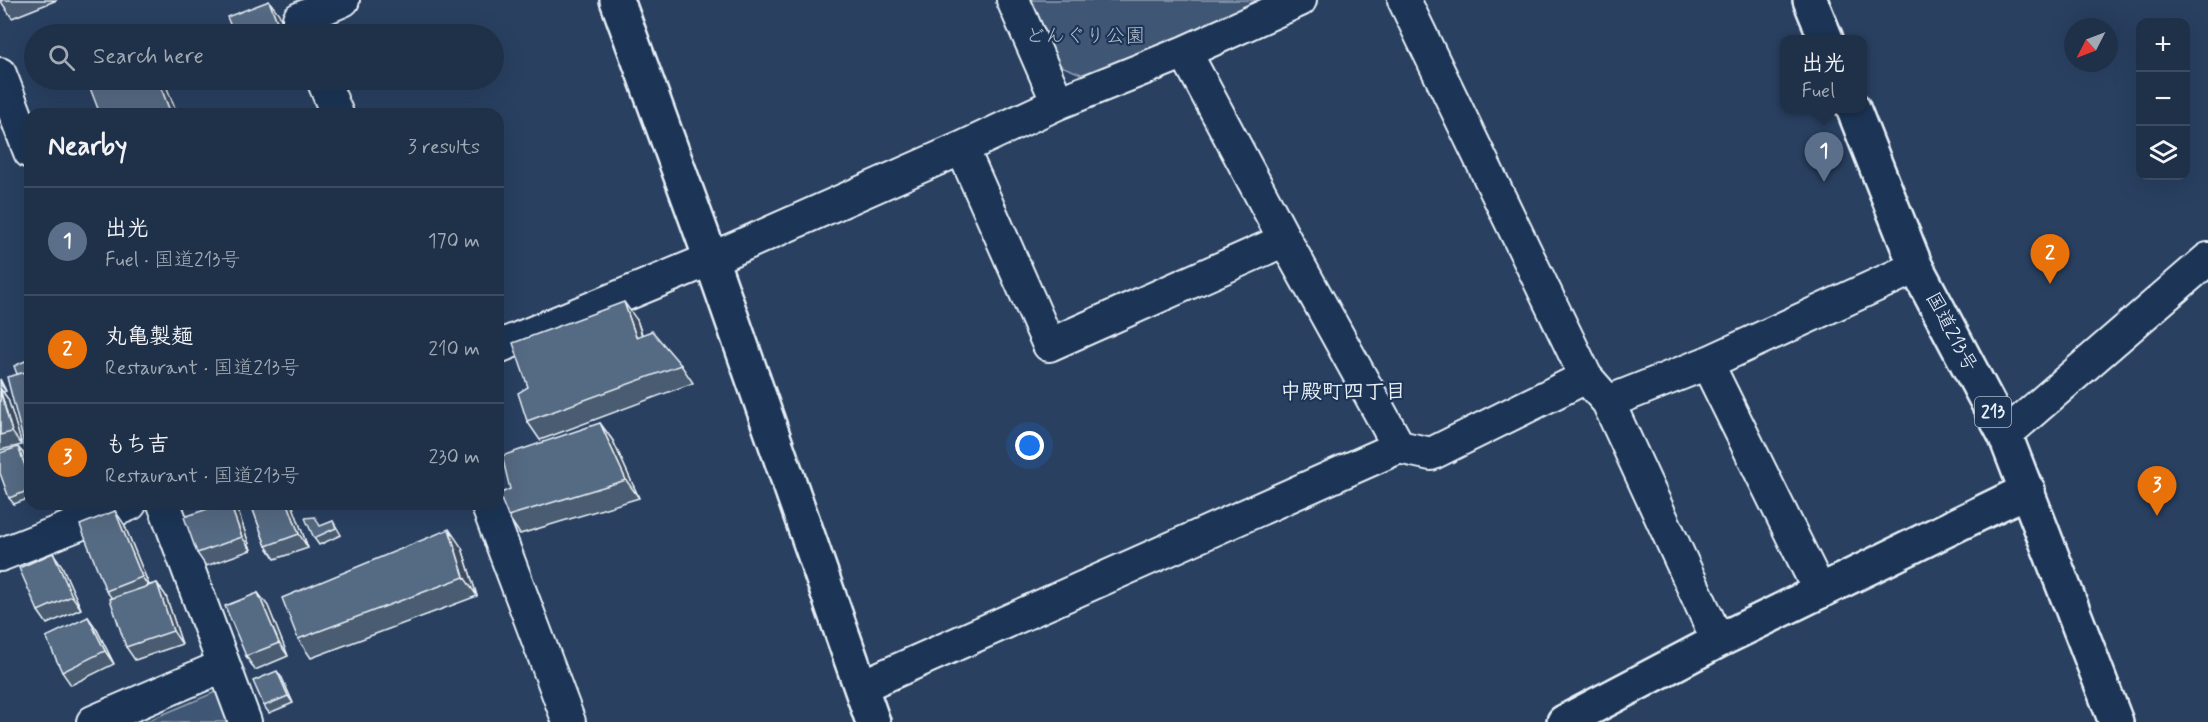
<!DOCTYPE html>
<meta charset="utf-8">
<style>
:root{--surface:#1f3049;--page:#273850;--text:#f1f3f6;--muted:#a1a9b4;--line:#3c4b61;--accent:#ffd166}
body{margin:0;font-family:Mynerve,"Klee One",sans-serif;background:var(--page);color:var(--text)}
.controls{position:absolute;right:18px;top:18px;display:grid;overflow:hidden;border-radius:12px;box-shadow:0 6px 24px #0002}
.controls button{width:54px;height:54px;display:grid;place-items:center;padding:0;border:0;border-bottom:2px solid var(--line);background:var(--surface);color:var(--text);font:30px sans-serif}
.compass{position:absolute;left:2064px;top:18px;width:54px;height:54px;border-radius:50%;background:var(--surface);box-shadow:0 6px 24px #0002;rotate:228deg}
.you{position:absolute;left:1030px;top:446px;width:21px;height:21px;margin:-15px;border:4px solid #fff;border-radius:50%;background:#1a73e8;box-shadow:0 0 0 9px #1a73e833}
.badge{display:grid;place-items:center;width:39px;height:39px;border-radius:50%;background:var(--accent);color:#fff;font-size:20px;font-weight:700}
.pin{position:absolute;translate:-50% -50px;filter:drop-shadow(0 2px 3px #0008)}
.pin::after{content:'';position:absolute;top:32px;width:21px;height:18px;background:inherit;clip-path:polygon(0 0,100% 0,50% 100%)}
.popup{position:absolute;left:1780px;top:35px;width:87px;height:78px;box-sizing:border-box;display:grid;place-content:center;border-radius:12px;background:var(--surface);filter:drop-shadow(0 2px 4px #0005);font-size:20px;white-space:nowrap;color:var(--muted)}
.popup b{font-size:22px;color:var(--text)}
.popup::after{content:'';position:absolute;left:50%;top:100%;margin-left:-12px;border:12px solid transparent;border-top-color:var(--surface)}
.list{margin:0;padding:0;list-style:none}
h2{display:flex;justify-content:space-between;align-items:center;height:78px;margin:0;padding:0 24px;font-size:26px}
h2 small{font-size:20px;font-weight:400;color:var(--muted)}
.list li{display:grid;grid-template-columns:39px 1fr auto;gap:18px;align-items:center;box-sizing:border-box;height:108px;padding:0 24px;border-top:2px solid var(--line)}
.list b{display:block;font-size:22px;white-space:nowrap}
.list p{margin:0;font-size:20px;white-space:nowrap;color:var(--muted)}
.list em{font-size:20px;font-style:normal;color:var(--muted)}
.icon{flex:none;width:33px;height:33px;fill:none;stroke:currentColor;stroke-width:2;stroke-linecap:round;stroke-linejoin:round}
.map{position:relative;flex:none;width:2208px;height:722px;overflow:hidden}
.search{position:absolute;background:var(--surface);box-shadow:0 6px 24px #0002;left:24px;top:24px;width:480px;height:66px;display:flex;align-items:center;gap:15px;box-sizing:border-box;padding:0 21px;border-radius:33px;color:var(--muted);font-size:22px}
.panel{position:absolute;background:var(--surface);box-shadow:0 6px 24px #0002;left:24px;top:108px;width:480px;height:402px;border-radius:18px}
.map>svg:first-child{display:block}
.green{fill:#415774;stroke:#94a4b6;stroke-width:1.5}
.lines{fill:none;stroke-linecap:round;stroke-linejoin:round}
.street-casing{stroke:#e8f1f8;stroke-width:36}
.secondary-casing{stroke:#e8f1f8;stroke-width:38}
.highway-casing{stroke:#e8f1f8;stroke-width:38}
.street{stroke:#1d3557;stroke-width:32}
.secondary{stroke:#1d3557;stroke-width:33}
.highway{stroke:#1d3557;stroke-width:33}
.wall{fill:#495b71;stroke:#e8f1f8;stroke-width:1.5}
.shaded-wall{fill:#3c4a5c;stroke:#e8f1f8;stroke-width:1.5}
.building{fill:#556a83;stroke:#e8f1f8;stroke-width:1.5}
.labels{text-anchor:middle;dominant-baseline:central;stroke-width:4.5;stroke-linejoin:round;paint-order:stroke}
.shield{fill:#1d3557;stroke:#abb9c8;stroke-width:1.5}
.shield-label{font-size:18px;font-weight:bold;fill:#e8f1f8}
.park-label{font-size:20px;fill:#b6c3d0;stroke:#1d3557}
.street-label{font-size:20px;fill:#e8f1f8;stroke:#1d3557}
.neighbourhood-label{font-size:21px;font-weight:bold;fill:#e8f1f8;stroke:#1d3557}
</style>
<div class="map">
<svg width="2208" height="722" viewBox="0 0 2208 722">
<rect width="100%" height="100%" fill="#294061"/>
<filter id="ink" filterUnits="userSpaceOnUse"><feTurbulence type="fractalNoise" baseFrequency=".0167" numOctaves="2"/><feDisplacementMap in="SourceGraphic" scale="12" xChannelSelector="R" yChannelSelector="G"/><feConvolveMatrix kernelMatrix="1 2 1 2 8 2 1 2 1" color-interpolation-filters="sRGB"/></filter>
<g filter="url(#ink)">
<path class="green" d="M 1028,0 L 1265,0 L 1086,76 L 1056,64 Z
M 218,691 L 229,722 L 145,722 Z"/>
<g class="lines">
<defs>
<path id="street" d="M 1013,0 L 1058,103
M 1404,0 L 1586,377 L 1608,402 L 1718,641
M 299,19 L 343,0
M 1185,52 L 1285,240 L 1399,447
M 0,74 L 30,152
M 323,80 L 337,114
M 962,148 L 1049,345 L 1285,240
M 498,347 L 711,259 L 962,148 L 1058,103 L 1185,52 L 1300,0
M 1707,363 L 1820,592
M 1608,402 L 1707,363 L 1916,267
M 2005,435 L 2208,259
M 164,504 L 245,722
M 487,504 L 569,722
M 0,555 L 130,504
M 862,686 L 1399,447 L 1431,454 L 1586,377
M 93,722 L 223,666"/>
<path id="secondary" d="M 617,0 L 711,259 L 873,722
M 1564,722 L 1718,641 L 2028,490"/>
<path id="highway" d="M 1810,0 L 1826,39
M 1853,108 L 1916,267 L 2005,435 L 2116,722"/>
</defs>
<use href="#street" class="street-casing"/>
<use href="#secondary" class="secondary-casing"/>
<use href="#highway" class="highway-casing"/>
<use href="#street" class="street"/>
<use href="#secondary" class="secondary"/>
<use href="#highway" class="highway"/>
</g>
<path class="wall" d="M 0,0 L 57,0 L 12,18 Z
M 637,320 L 642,334 L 681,365 L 693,383 L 540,440 L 527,421 Z
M 0,379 L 6,391 L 3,392 L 8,399 L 22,445 L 0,450 Z
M 600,423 L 613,441 L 639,498 L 520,534 L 508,516 L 510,489 Z
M 23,453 L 30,473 L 30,498 L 14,504 L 9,498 Z
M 222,504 L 231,504 L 239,514 L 251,550 L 206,566 L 197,553 Z
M 251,504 L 292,504 L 308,548 L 275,559 L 266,546 Z
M 115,511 L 124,524 L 149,585 L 157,583 L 166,596 L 182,644 L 135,660 L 126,647 L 112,598 L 106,591 Z
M 333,521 L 341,535 L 319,545 L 314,538 L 321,526 Z
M 462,548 L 477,596 L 311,658 L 298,639 Z
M 53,553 L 62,566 L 81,609 L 47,624 L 38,611 Z
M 258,593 L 268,606 L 288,656 L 255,670 L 246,656 Z
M 88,617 L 97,630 L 114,664 L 71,685 L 62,672 Z
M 282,678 L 293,703 L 269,713 L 264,706 Z"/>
<path class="shaded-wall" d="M 269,1 L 279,14 L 286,34 L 282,34 Z
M 158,80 L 164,80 L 177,114 L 171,114 Z
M 624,302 L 637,320 L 648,355 L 636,337 Z
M 0,379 L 6,391 L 1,385 Z
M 0,388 L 8,399 L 22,445 L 12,432 Z
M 600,423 L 613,441 L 639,498 L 626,480 Z
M 18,447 L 23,453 L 30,473 L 30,479 Z
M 230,504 L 239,514 L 251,550 L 242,537 Z
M 288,504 L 292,504 L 308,548 L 299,534 Z
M 115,511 L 124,524 L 151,590 L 142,577 Z
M 449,529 L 462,548 L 477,596 L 464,577 Z
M 53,553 L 62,566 L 81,609 L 72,596 Z
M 157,583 L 166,596 L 182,644 L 173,631 Z
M 258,593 L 268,606 L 288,656 L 279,643 Z
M 88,617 L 97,630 L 114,664 L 105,651 Z
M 277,671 L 282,678 L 293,703 L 288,696 Z"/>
<path class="building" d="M 269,1 L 282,34 L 234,34 L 227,17 Z
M 87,80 L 158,80 L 171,114 L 100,114 Z
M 624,302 L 636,337 L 652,331 L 681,365 L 527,421 L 518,393 L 528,387 L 513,343 Z
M 30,359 L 30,371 L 17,374 L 14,366 Z
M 30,371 L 30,467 L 7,377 Z
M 0,391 L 12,432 L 0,435 Z
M 600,423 L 626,480 L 508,516 L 499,494 L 510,489 L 502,456 Z
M 18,447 L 30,479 L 30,490 L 9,498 L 0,473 L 0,453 Z
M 222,504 L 230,504 L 242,537 L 197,553 L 184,517 Z
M 251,504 L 288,504 L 299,534 L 266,546 Z
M 115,511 L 142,577 L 106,591 L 80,525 Z
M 315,517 L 320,526 L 333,521 L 336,528 L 314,538 L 305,518 Z
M 449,529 L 464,577 L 298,639 L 282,598 Z
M 53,553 L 72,596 L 38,611 L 19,568 Z
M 157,583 L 173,631 L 126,647 L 110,599 Z
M 258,593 L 279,643 L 246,656 L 225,606 Z
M 88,617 L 105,651 L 62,672 L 46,637 Z
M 277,671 L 288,696 L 264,706 L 253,681 Z"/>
</g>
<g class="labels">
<rect class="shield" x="1975" y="397" width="36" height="30" rx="4.5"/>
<g class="shield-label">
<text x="1993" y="412">213</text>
</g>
<g class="park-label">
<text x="1085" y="36">どんぐり公園</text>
</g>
<g class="street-label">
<text transform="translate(1951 332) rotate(62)">国道213号</text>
</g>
<g class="neighbourhood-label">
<text x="1343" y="392">中殿町四丁目</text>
</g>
</g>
</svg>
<div class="controls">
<button>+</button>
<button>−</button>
<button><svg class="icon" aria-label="layers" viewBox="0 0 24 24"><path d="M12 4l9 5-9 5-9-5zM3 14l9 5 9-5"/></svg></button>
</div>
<svg class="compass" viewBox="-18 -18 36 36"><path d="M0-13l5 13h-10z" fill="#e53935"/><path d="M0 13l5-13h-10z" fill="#a1a9b4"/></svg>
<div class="you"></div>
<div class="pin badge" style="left:1824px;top:182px;background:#5c6f8a">1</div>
<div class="popup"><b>出光</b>Fuel</div>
<div class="pin badge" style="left:2050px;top:284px;background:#e8710a">2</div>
<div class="pin badge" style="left:2157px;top:516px;background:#e8710a">3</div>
<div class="search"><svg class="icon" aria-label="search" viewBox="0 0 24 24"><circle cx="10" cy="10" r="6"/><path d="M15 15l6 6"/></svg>Search here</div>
<section class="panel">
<h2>Nearby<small>3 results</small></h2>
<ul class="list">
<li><span class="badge" style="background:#5c6f8a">1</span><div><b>出光</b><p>Fuel · 国道213号</p></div><em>170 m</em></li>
<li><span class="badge" style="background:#e8710a">2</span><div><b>丸亀製麺</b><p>Restaurant · 国道213号</p></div><em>210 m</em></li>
<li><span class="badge" style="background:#e8710a">3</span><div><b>もち吉</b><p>Restaurant · 国道213号</p></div><em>230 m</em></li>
</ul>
</section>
</div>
